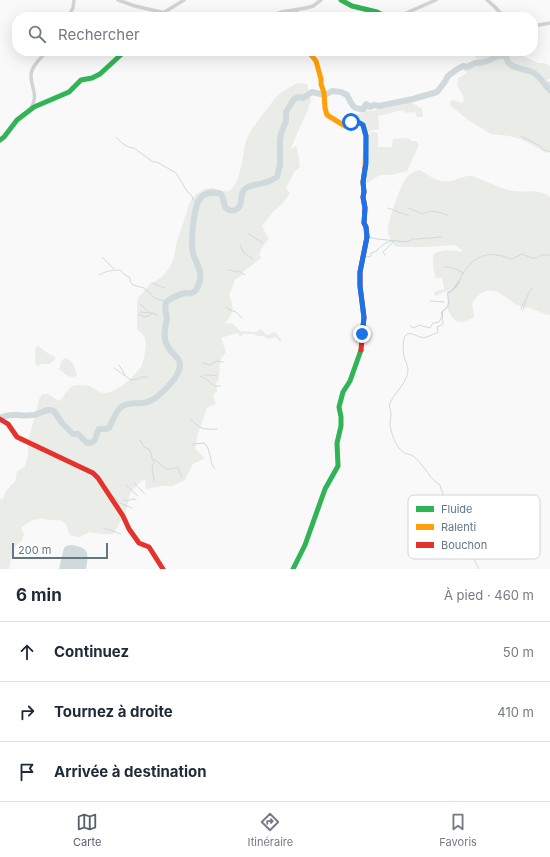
<!DOCTYPE html>
<html lang="fr">
<meta charset="utf-8">
<style>
:root{--surface:#fff;--page:#f2f2f3;--text:#1f2937;--muted:#747a83;--line:#e0e1e3;--accent:#55606d}
body{margin:0;font-family:Inter,sans-serif;background:var(--page);color:var(--text)}
.scale{position:absolute;left:12px;bottom:10px;width:96px;box-sizing:border-box;padding-left:4px;border:2px solid #637685;border-top:0;font-size:11px;line-height:14px;white-space:nowrap;color:#637685;-webkit-text-stroke:3px #fff;paint-order:stroke}
.stop{position:absolute;width:12px;height:12px;margin:-9px;border:3px solid #1a73e8;border-radius:50%;background:#fff}
.stop.end{background:#1a73e8;border-color:#fff;box-shadow:0 1px 4px #0008}
.list{margin:0;padding:0;list-style:none}
h2{display:flex;justify-content:space-between;align-items:center;height:52px;margin:0;padding:0 16px;font-size:17px}
h2 small{font-size:13px;font-weight:400;color:var(--muted)}
.list li{display:grid;grid-template-columns:26px 1fr auto;gap:12px;align-items:center;box-sizing:border-box;height:60px;padding:0 16px;border-top:1px solid var(--line)}
.list b{display:block;font-size:15px;white-space:nowrap}
.list em{font-size:13px;font-style:normal;color:var(--muted)}
.icon{flex:none;width:22px;height:22px;fill:none;stroke:currentColor;stroke-width:2;stroke-linecap:round;stroke-linejoin:round}
.map{position:relative;flex:none;width:550px;height:569px;overflow:hidden}
.search{position:absolute;background:var(--surface);box-shadow:0 4px 16px #0002;left:12px;right:12px;top:12px;height:44px;display:flex;align-items:center;gap:10px;box-sizing:border-box;padding:0 14px;border-radius:16px;color:var(--muted);font-size:15px}
.sheet{height:232px;background:var(--surface)}
nav{display:flex;justify-content:space-around;align-items:center;box-sizing:border-box;height:56px;border-top:1px solid var(--line);background:var(--surface);font-size:11px;color:var(--muted)}
nav a{display:grid;justify-items:center;gap:2px}
nav .on{color:var(--accent)}
.map>svg:first-child{display:block}
.green{fill:#e9ece7}
.water{fill:#d0d9dc}
.lines{fill:none;stroke-linecap:round;stroke-linejoin:round}
.stream{stroke:#d0d9dc;stroke-width:1}
.river{stroke:#d0d9dc;stroke-width:6}
.street{stroke:#d2d3d4;stroke-width:3.5}
.fast{stroke:#30b455;stroke-width:5}
.slow{stroke:#ff9f0a;stroke-width:5}
.jam{stroke:#e5322d;stroke-width:5}
.route{stroke:#1a73e8;stroke-width:5}
.key{fill:#fff;stroke:#d0d6da;stroke-width:1}
.key-label{font-size:11px;fill:#637685}
</style>
<div class="map">
<svg width="550" height="569" viewBox="0 0 550 569">
<rect width="100%" height="100%" fill="#f9f9f9"/>
<path class="green" d="M 476,51 L 508,51 L 517,55 L 521,55 L 538,63 L 544,63 L 550,66 L 550,78 L 547,80 L 550,82 L 550,151 L 547,153 L 521,139 L 509,136 L 491,134 L 468,120 L 450,105 L 450,101 L 454,100 L 461,103 L 464,101 L 464,98 L 457,85 L 458,78 L 467,73 L 463,70 L 463,66 L 467,67 L 478,63 L 475,56 Z
M 298,83 L 307,84 L 311,100 L 307,112 L 296,136 L 291,149 L 296,146 L 298,153 L 300,167 L 294,172 L 286,188 L 290,193 L 284,202 L 274,211 L 262,226 L 269,239 L 263,246 L 259,254 L 261,258 L 243,272 L 242,275 L 235,280 L 229,296 C 235,308 233,313 225,324 L 232,323 L 240,331 L 255,332 L 261,329 L 267,335 L 275,332 L 281,339 L 281,341 L 279,341 L 276,337 L 268,339 L 263,336 L 258,336 L 253,334 L 243,334 L 241,337 L 237,333 L 221,338 L 226,352 L 220,360 L 219,380 L 216,383 L 217,391 L 213,395 L 216,404 L 207,408 L 198,433 L 195,449 L 205,458 L 193,464 L 185,480 L 173,486 L 162,486 L 151,488 L 147,490 L 145,485 L 146,479 L 140,482 L 130,493 L 126,513 L 113,534 L 102,534 L 89,532 L 80,537 L 72,536 L 69,533 L 66,524 L 60,520 C 54,521 50,520 44,519 C 34,518 28,522 21,528 L 24,534 L 22,540 L 13,549 L 9,569 L 0,569 L 0,499 L 3,499 L 6,490 L 15,482 L 17,472 L 25,466 L 28,455 L 28,442 L 39,399 L 42,394 L 48,394 L 59,401 C 66,396 67,386 77,385 C 80,385 86,385 89,386 C 95,388 99,394 106,393 C 117,392 134,377 140,368 C 144,364 147,344 145,338 C 144,335 140,332 137,329 L 137,303 L 138,298 L 143,292 L 150,284 L 159,279 L 166,272 L 171,265 L 174,257 L 177,241 L 187,212 L 189,204 L 196,194 L 205,189 L 212,188 L 228,192 C 241,184 242,156 246,141 C 250,129 259,120 266,110 C 270,106 273,100 277,96 C 284,90 291,86 298,83 Z
M 405,103 L 412,103 L 422,109 L 423,117 L 417,117 L 415,112 L 406,113 L 403,110 L 378,116 L 379,129 L 366,132 L 356,115 L 359,113 L 395,106 Z
M 372,132 L 376,132 L 378,135 L 378,147 L 392,147 L 393,139 L 409,138 L 411,141 L 416,141 L 419,145 L 407,171 L 391,175 L 380,175 L 364,185 L 366,136 Z
M 419,170 C 427,173 433,180 441,181 C 452,184 462,175 471,176 C 474,176 477,178 480,179 C 491,183 503,190 515,191 C 528,193 538,188 550,197 L 550,315 C 544,314 538,311 532,309 C 527,307 522,307 517,305 C 512,303 509,299 504,296 C 497,290 487,288 479,295 C 469,304 473,305 474,317 L 473,318 C 465,322 459,325 452,317 C 450,314 449,312 447,308 C 450,303 449,300 448,294 L 460,281 L 460,280 L 459,280 C 453,289 445,292 435,296 L 434,292 L 444,289 L 442,278 L 436,278 C 433,270 432,262 434,254 C 442,249 453,250 462,252 L 462,250 L 455,245 L 425,247 L 398,247 L 394,245 C 392,241 388,236 388,231 C 387,223 401,184 406,178 C 409,174 415,172 419,170 Z
M 37,346 L 41,348 L 46,352 L 56,358 L 50,364 L 41,364 L 39,366 L 36,365 L 35,361 L 35,349 Z
M 65,358 C 73,360 75,368 77,375 C 70,380 65,374 59,369 C 60,365 62,359 65,358 Z"/>
<path class="water" d="M 459,280 L 460,280 L 460,282 L 456,288 L 448,294 C 450,303 451,305 443,312 L 443,319 L 442,318 C 439,309 443,312 447,306 C 449,302 447,296 447,292 L 452,289 Z
M 70,545 C 89,547 89,552 86,569 L 59,569 L 64,548 L 66,546 Z"/>
<g class="lines">
<path class="stream" d="M 547,88 L 547,84 L 550,82
M 521,136 L 542,147 L 542,149 L 550,152
M 116,137 C 121,142 126,148 134,148 L 153,162 L 157,162 L 176,173 L 187,191 L 192,196 L 193,200 L 195,202 L 199,201
M 388,208 C 395,210 401,214 408,215
M 408,208 L 423,214 C 430,209 439,212 447,215
M 249,234 L 263,243
M 369,237 L 377,239 L 407,242 L 413,239 L 418,239 L 441,237
M 240,245 L 244,253 L 253,259
M 385,255 L 383,252 L 394,241
M 366,256 L 368,257 L 371,256 L 371,253 L 377,251 C 380,246 387,241 393,241
M 102,257 L 114,269
M 444,267 C 452,267 457,269 463,273
M 229,270 L 237,272 L 239,271 L 245,275
M 99,275 C 106,271 112,270 120,270 L 124,274 L 130,278 L 130,281 L 133,285 L 144,288 L 155,298 L 167,302
M 460,280 C 465,265 480,252 496,255 C 502,255 507,258 512,259 L 522,254 L 529,257 L 531,258 L 537,258 L 541,255 L 550,255
M 152,283 L 165,288
M 430,301 L 444,302
M 140,304 L 149,312
M 226,307 L 230,310 L 236,312 L 242,318
M 521,309 L 524,301
M 523,310 C 526,302 526,296 532,288
M 140,312 L 152,313
M 138,314 L 145,317 L 150,315 L 152,313 L 157,315
M 442,317 L 443,321 L 443,324 L 437,327 L 438,332 L 437,333 C 431,334 427,339 420,337 C 416,336 410,331 406,335 C 402,339 403,351 404,356 C 405,361 408,365 408,370 C 408,382 396,391 391,401 C 388,406 390,408 391,413 C 391,417 390,421 390,425 C 391,433 396,447 403,452 C 405,454 405,453 408,454 C 413,455 417,459 420,463 C 428,471 430,479 440,485 L 454,529 L 457,535 L 462,538 L 468,543 L 472,556 L 479,569
M 410,326 L 414,328 L 419,325 L 430,328 L 433,323 L 439,322 L 441,318
M 203,363 L 210,365 L 217,361 L 223,362
M 119,365 L 125,375
M 114,368 L 131,380 L 138,379 L 141,377 L 147,377
M 205,375 L 212,375 L 217,376
M 200,376 L 206,379 L 214,386 L 220,386
M 191,419 C 199,429 205,430 217,429
M 140,440 L 144,447 L 149,449 L 151,453 L 152,459 C 159,460 161,467 167,469 C 170,469 175,468 178,467 L 182,477
M 193,444 L 204,443 C 212,449 208,462 215,469
M 153,460 L 154,464 L 152,466 L 154,481
M 134,483 L 145,494
M 126,485 L 138,496
M 113,496 L 120,503 L 132,508
M 124,500 L 125,501 L 134,499 L 136,500
M 104,528 L 121,534"/>
<path class="river" d="M 0,418 C 7,414 11,415 18,415 C 23,416 29,415 34,415 C 41,414 47,407 54,411 L 62,423 L 73,434 L 78,434 L 87,443 C 99,443 94,435 99,429 L 106,429 L 109,428 C 112,422 116,411 121,407 C 129,401 139,405 147,402 C 157,400 176,380 179,370 C 183,358 173,356 168,347 C 165,342 164,336 165,330 C 165,325 167,322 167,318 C 166,313 164,308 166,303 C 168,299 180,294 185,293 C 187,293 189,294 191,293 C 197,292 199,285 200,279 C 202,269 195,262 193,253 C 191,244 192,235 193,226 C 195,208 197,187 221,194 C 224,198 223,202 225,206 C 225,208 227,209 229,210 C 232,211 232,211 235,210 C 245,206 238,195 245,189 C 249,185 257,185 263,183 C 268,182 272,180 277,177 L 280,165 L 280,140 L 281,134 L 286,121 L 286,112 L 294,99 L 298,97 L 303,98 L 312,92 L 325,95 L 332,91 L 341,92 L 347,95 C 352,104 352,110 364,109 L 365,105 L 366,104 L 370,107 L 374,105 L 379,106 L 413,99 L 437,92 L 444,83 L 448,76 L 456,70 L 463,66 L 467,67 L 475,63 L 481,63 L 490,60 L 495,57 L 503,55 L 505,56 C 507,58 507,60 508,62 C 513,69 525,69 532,72 C 540,75 544,85 550,90"/>
<path class="street" d="M 118,0 L 135,6 L 182,17
M 487,0 L 494,6 L 504,17
M 68,17 L 73,8 L 74,0
M 158,17 L 163,13 L 184,0
M 270,17 L 281,12 L 306,8 L 313,6 L 321,0
M 296,17 L 297,10
M 397,17 L 436,0
M 533,26 L 550,23
M 31,108 C 39,95 31,88 31,76 C 31,66 41,58 47,51"/>
<path class="fast" d="M 341,0 L 352,6 L 377,12 L 387,17
M 0,140 L 4,137 L 17,120 L 34,107 L 69,92 L 81,80 L 92,78 L 100,74 L 125,51
M 293,569 L 305,545 L 325,489 L 338,466 L 337,443 L 341,426 L 341,417 L 339,407 L 343,392 L 350,381 L 361,350"/>
<path class="slow" d="M 308,51 L 316,61 L 321,79 L 321,84 L 324,93 L 325,108 L 327,115 L 345,126 C 351,122 356,120 363,125 L 366,136 L 365,168"/>
<path class="jam" d="M 361,350 L 364,317 L 360,286 L 360,272 L 367,237 L 366,227 L 364,223 L 365,208 L 363,197 L 364,192 L 363,182 L 365,168
M 0,419 L 8,424 L 17,437 L 93,473 L 98,478 L 123,516 L 129,529 L 139,543 L 149,547 L 163,569"/>
</g>
<g class="lines">
<path class="route" d="M 351,122 L 357,122 L 360,123 L 363,125 L 366,136 L 366,163 L 363,182 L 364,192 L 363,197 L 365,208 L 364,223 L 366,227 L 367,237 L 360,272 L 360,286 L 364,318 L 362,334"/>
</g>
<rect x="408" y="495" width="132" height="64" rx="6" class="key"/>
<rect x="416" y="506" width="18" height="6" fill="#30b455"/>
<rect x="416" y="524" width="18" height="6" fill="#ff9f0a"/>
<rect x="416" y="542" width="18" height="6" fill="#e5322d"/>
<g class="key-label">
<text x="441" y="513">Fluide</text>
<text x="441" y="531">Ralenti</text>
<text x="441" y="549">Bouchon</text>
</g>
</svg>
<div class="scale">200 m</div>
<div class="stop" style="left:351px;top:122px"></div>
<div class="stop end" style="left:362px;top:334px"></div>
<div class="search"><svg class="icon" aria-label="search" viewBox="0 0 24 24"><circle cx="10" cy="10" r="6"/><path d="M15 15l6 6"/></svg>Rechercher</div>
</div>
<section class="sheet">
<h2>6 min<small>À pied · 460 m</small></h2>
<ul class="list">
<li><svg class="icon" aria-label="ahead" viewBox="0 0 24 24"><path d="M12 20V5M6 11l6-6 6 6"/></svg><div><b>Continuez</b></div><em>50 m</em></li>
<li><svg class="icon" aria-label="right" viewBox="0 0 24 24"><path d="M7 20v-9h11M14 6l5 5-5 5"/></svg><div><b>Tournez à droite</b></div><em>410 m</em></li>
<li><svg class="icon" aria-label="arrive" viewBox="0 0 24 24"><path d="M6 21V4h12l-3 4 3 4H6"/></svg><div><b>Arrivée à destination</b></div></li>
</ul>
</section>
<nav>
<a class="on"><svg class="icon" aria-label="map" viewBox="0 0 24 24"><path d="M3 6l6-2 6 2 6-2v14l-6 2-6-2-6 2zM9 4v14M15 6v14"/></svg>Carte</a>
<a><svg class="icon" aria-label="directions" viewBox="0 0 24 24"><path d="M12 3l9 9-9 9-9-9zM9 14v-3h6M13 9l2 2-2 2"/></svg>Itinéraire</a>
<a><svg class="icon" aria-label="saved" viewBox="0 0 24 24"><path d="M7 4h10v16l-5-4-5 4z"/></svg>Favoris</a>
</nav>
